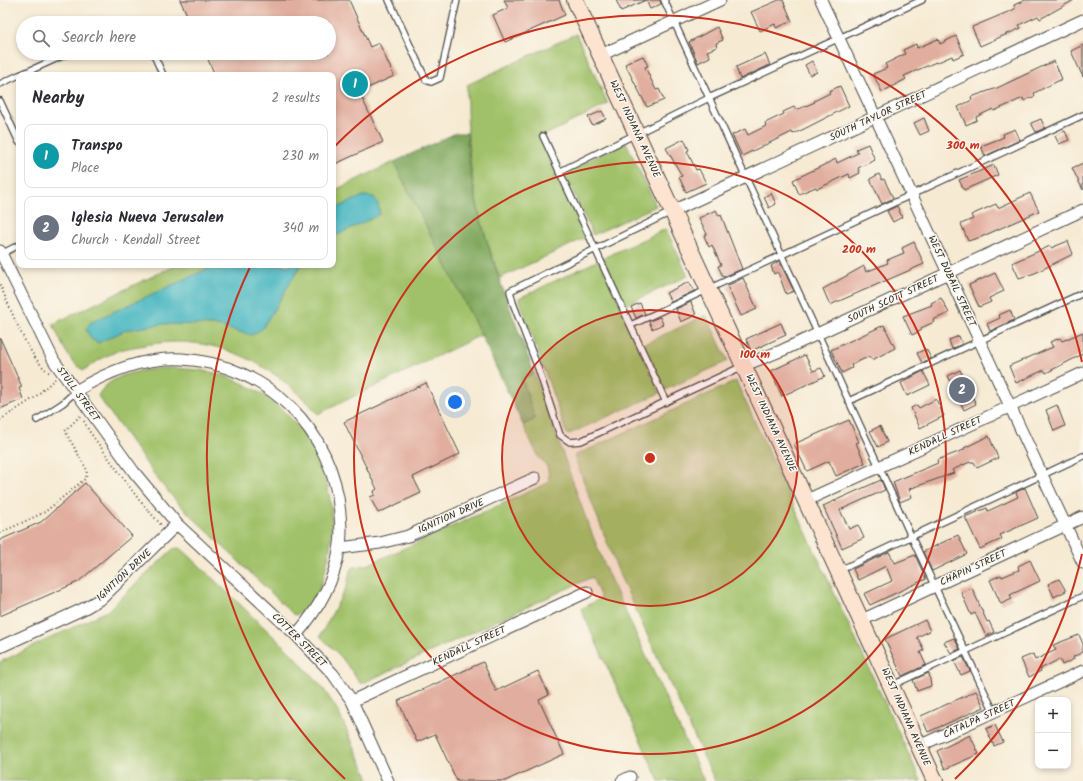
<!DOCTYPE html>
<meta charset="utf-8">
<style>
:root{--surface:#fff;--page:#f2f2f3;--text:#2b2b33;--muted:#7c7c81;--line:#e1e1e2;--accent:#db2777}
body{margin:0;font-family:Kalam,sans-serif;background:var(--page);color:var(--text)}
.controls{position:absolute;right:12px;bottom:12px;display:grid;overflow:hidden;border-radius:8px;box-shadow:0 2px 6px #0003}
.controls button{width:36px;height:36px;display:grid;place-items:center;padding:0;border:0;border-bottom:1px solid var(--line);background:var(--surface);color:var(--text);font:20px sans-serif}
.you{position:absolute;left:455px;top:402px;width:14px;height:14px;margin:-10px;border:3px solid #fff;border-radius:50%;background:#1a73e8;box-shadow:0 0 0 6px #1a73e833}
.badge{display:grid;place-items:center;width:26px;height:26px;border-radius:50%;background:var(--accent);color:#fff;font-size:13px;font-weight:700}
.pin{position:absolute;translate:-50% -50%;border:2px solid #fff;box-shadow:0 1px 4px #0006}
.list{margin:0;padding:0;list-style:none}
h2{display:flex;justify-content:space-between;align-items:center;height:52px;margin:0;padding:0 16px;font-size:17px}
h2 small{font-size:13px;font-weight:400;color:var(--muted)}
.list li{display:grid;grid-template-columns:26px 1fr auto;gap:12px;align-items:center;box-sizing:border-box;height:64px;margin:0 8px 8px;padding:0 8px;border:1px solid var(--line);border-radius:8px}
.list b{display:block;font-size:15px;white-space:nowrap}
.list p{margin:0;font-size:13px;white-space:nowrap;color:var(--muted)}
.list em{font-size:13px;font-style:normal;color:var(--muted)}
.icon{flex:none;width:22px;height:22px;fill:none;stroke:currentColor;stroke-width:2;stroke-linecap:round;stroke-linejoin:round}
.map{position:relative;flex:none;width:1083px;height:781px;overflow:hidden}
.search{position:absolute;background:var(--surface);box-shadow:0 2px 6px #0003;left:16px;top:16px;width:320px;height:44px;display:flex;align-items:center;gap:10px;box-sizing:border-box;padding:0 14px;border-radius:22px;color:var(--muted);font-size:15px}
.panel{position:absolute;background:var(--surface);box-shadow:0 2px 6px #0003;left:16px;top:72px;width:320px;height:196px;border-radius:8px}
.map>svg:first-child{display:block}
.green{fill:#a0c169;stroke:#66764a}
.forest{fill:#80a75d;stroke:#566944}
.water{fill:#49b7c1;stroke:#3a7176}
.building{fill:#e1ad9e}
.lines{fill:none;stroke-linecap:round;stroke-linejoin:round}
.lane-casing{stroke:#494844;stroke-width:8}
.street-casing{stroke:#494844;stroke-width:13}
.secondary-casing{stroke:#494844;stroke-width:18}
.path{stroke:#494844;stroke-width:2;stroke-dasharray:1 3;stroke-linecap:butt}
.lane{stroke:#fff;stroke-width:5.5}
.street{stroke:#fff;stroke-width:11}
.secondary{stroke:#fde4d1;stroke-width:16}
.ring{fill:none;stroke:#c8321e;stroke-width:2}
.labels{text-anchor:middle;dominant-baseline:central;stroke-width:3;stroke-linejoin:round;paint-order:stroke}
.street-label{font-size:10px;fill:#2b2b2b;stroke:#fbf7ec}
.centre{fill:#c8321e;stroke:#fbf7ec;stroke-width:2}
.ring-label{font-size:12px;text-anchor:middle;font-weight:bold;fill:#c8321e;stroke:#fbf7ec;stroke-width:3;stroke-linejoin:round;paint-order:stroke}
</style>
<div class="map">
<svg width="1083" height="781" viewBox="0 0 1083 781">
<rect width="100%" height="100%" fill="#fbf7ec"/>
<filter id="ink" filterUnits="userSpaceOnUse"><feTurbulence type="fractalNoise" baseFrequency=".025" numOctaves="2"/><feDisplacementMap in="SourceGraphic" scale="8" xChannelSelector="R" yChannelSelector="G"/><feConvolveMatrix kernelMatrix="1 2 1 2 8 2 1 2 1" color-interpolation-filters="sRGB"/></filter>
<filter id="wash" filterUnits="userSpaceOnUse"><feTurbulence type="fractalNoise" baseFrequency=".012" numOctaves="4" result="noise"/><feDisplacementMap in="SourceGraphic" scale="16" xChannelSelector="R" yChannelSelector="G"/><feGaussianBlur stdDeviation="0.9" result="paint"/><feColorMatrix in="noise" values="0 0 0 0 0 0 0 0 0 0 0 0 0 0 0 0 0 1.4 0 .05"/><feComposite in="paint" operator="in"/></filter>
<g filter="url(#wash)">
<rect width="100%" height="100%" fill="#f6ead3"/>
<path class="green" d="M 576,34 L 608,104 L 539,138 L 587,237 L 500,278 C 474,210 466,158 467,85 Z
M 626,142 L 656,206 L 593,235 L 564,173 Z
M 394,162 L 481,335 L 318,414 C 274,363 214,332 145,345 C 135,347 122,348 113,353 C 103,357 93,364 84,370 C 69,365 59,337 53,324 L 176,265 L 333,265 L 333,191 Z
M 666,229 L 688,276 L 625,305 L 603,258 Z
M 599,260 L 660,393 L 567,435 L 519,298 Z
M 706,315 L 728,361 L 665,390 L 644,344 Z
M 168,368 C 190,369 213,370 233,379 C 310,410 347,489 326,567 C 322,586 315,608 295,615 L 292,613 L 178,503 L 159,481 L 98,396 C 110,372 145,370 168,368 Z
M 534,373 L 585,516 L 608,574 L 704,781 L 659,781 L 581,609 L 601,598 L 592,577 L 361,684 L 342,658 L 320,636 L 347,586 L 350,570 L 354,567 L 367,565 L 548,483 C 550,474 548,463 539,458 L 523,425 L 535,419 L 522,379 Z
M 736,381 L 921,781 L 715,781 L 620,576 L 574,456 Z
M 178,548 L 182,549 L 294,656 L 323,688 L 338,711 L 370,781 L 0,781 L 0,662 L 107,611 L 173,549 Z"/>
<path class="forest" d="M 456,133 L 467,133 C 470,217 506,295 534,373 L 522,379 L 535,419 L 523,425 L 481,335 L 394,162 Z"/>
<path class="water" d="M 363,196 L 374,197 L 378,204 L 380,214 L 333,237 L 333,210 Z
M 216,265 L 301,265 L 262,329 L 252,335 L 213,325 L 162,324 L 126,330 L 98,343 L 91,339 L 86,329 L 91,322 Z"/>
<g id="blocks">
<path class="building" d="M 180,0 L 349,0 L 370,47 L 379,43 L 394,76 L 359,92 L 383,142 L 333,165 L 333,75 L 215,75 L 205,53 L 329,53 L 329,23 L 191,23 Z
M 504,0 L 559,0 L 565,15 L 505,42 L 493,15 L 508,8 Z
M 616,0 L 660,0 L 661,4 L 650,9 L 646,0 L 621,11 Z
M 779,0 L 783,0 L 792,21 L 776,28 L 775,24 L 760,31 L 751,12 Z
M 1025,0 L 1074,0 L 1040,19 L 1038,16 L 1019,25 L 1021,28 L 980,46 L 972,27 L 1015,9 L 1014,5 Z
M 717,27 L 723,40 L 716,43 L 717,47 L 707,51 L 710,57 L 698,63 L 689,42 Z
M 956,36 L 964,54 L 953,59 L 952,56 L 936,63 L 936,62 L 904,76 L 906,79 L 882,92 L 873,74 L 887,68 L 885,64 L 905,54 L 903,50 L 916,44 L 917,48 L 938,39 L 940,44 Z
M 1083,45 L 1083,77 L 1071,51 Z
M 765,54 L 770,65 L 740,79 L 736,67 Z
M 643,56 L 648,66 L 645,67 L 656,90 L 659,89 L 664,100 L 647,107 L 625,64 Z
M 812,61 L 817,72 L 810,75 L 805,65 Z
M 1054,61 L 1062,79 L 1034,93 L 1035,96 L 1024,101 L 1023,98 L 994,111 L 993,109 L 976,117 L 977,120 L 966,125 L 958,107 L 972,100 L 971,97 L 997,88 Z
M 840,86 L 849,106 L 804,129 L 793,134 L 792,132 L 742,156 L 732,135 L 745,129 L 748,135 L 766,126 L 765,123 L 784,114 L 783,112 L 794,107 L 796,110 L 815,102 L 814,101 L 830,93 L 829,91 Z
M 602,111 L 606,119 L 592,125 L 588,117 Z
M 924,118 L 929,131 L 920,135 L 914,123 Z
M 1041,119 L 1045,128 L 1036,132 L 1031,123 Z
M 1015,129 L 1020,140 L 985,156 L 981,146 L 1004,137 L 1003,134 Z
M 1065,131 L 1069,140 L 1059,144 L 1055,136 Z
M 684,139 L 689,150 L 687,151 L 696,170 L 699,169 L 706,183 L 686,192 L 679,177 L 682,176 L 666,148 Z
M 868,144 L 875,160 L 858,168 L 860,173 L 850,178 L 849,174 L 817,189 L 816,187 L 799,194 L 793,180 L 836,159 L 837,163 L 858,153 L 856,149 Z
M 1083,163 L 1083,190 L 1072,168 Z
M 994,165 L 998,175 L 964,190 L 959,180 Z
M 879,174 L 882,180 L 884,179 L 893,198 L 882,204 L 870,179 Z
M 771,193 L 776,204 L 769,208 L 764,197 Z
M 1030,193 L 1039,211 L 981,237 L 968,241 L 961,224 L 973,219 L 971,215 L 996,204 L 998,208 Z
M 897,206 L 902,217 L 893,222 L 887,211 Z
M 716,210 L 719,216 L 721,215 L 742,269 L 723,277 L 718,266 L 721,265 L 712,245 L 709,247 L 704,236 L 707,234 L 699,218 Z
M 1068,241 L 1073,254 L 1035,273 L 1019,278 L 1012,263 L 1050,246 L 1051,248 Z
M 914,242 L 924,264 L 830,305 L 823,289 L 864,266 L 866,272 L 888,263 L 887,260 L 904,253 L 902,248 Z
M 779,261 L 794,291 L 786,294 L 778,272 L 774,274 L 771,266 Z
M 995,273 L 1004,291 L 989,298 L 991,302 L 979,307 L 969,285 Z
M 743,278 L 757,309 L 741,316 L 727,286 Z
M 689,282 L 694,291 L 671,302 L 666,293 Z
M 941,298 L 949,313 L 933,320 L 934,322 L 921,328 L 922,330 L 912,335 L 903,316 L 932,305 L 931,303 Z
M 691,302 L 696,315 L 681,322 L 676,309 Z
M 640,303 L 645,314 L 636,318 L 631,307 Z
M 1010,310 L 1014,320 L 990,331 L 987,324 L 1000,318 L 999,315 Z
M 660,317 L 663,324 L 652,329 L 649,321 Z
M 781,323 L 786,335 L 751,351 L 746,339 Z
M 884,325 L 895,348 L 872,360 L 870,356 L 851,365 L 852,368 L 842,373 L 831,350 Z
M 1083,332 L 1083,354 L 1046,373 L 1044,370 L 1016,383 L 1009,366 L 1053,347 L 1050,342 L 1060,338 L 1062,341 Z
M 959,336 L 962,344 L 952,349 L 949,340 Z
M 0,338 L 22,387 L 19,388 L 23,399 L 0,409 Z
M 926,349 L 931,358 L 922,363 L 917,353 Z
M 805,355 L 813,371 L 821,368 L 825,376 L 782,396 L 771,371 Z
M 960,370 L 976,404 L 964,410 L 948,376 Z
M 923,371 L 930,385 L 907,396 L 901,383 Z
M 426,383 L 460,454 L 413,477 L 421,493 L 378,513 L 370,497 L 375,495 L 374,491 L 377,489 L 344,422 Z
M 936,399 L 944,416 L 920,428 L 911,408 L 917,405 L 919,408 Z
M 1057,405 L 1065,426 L 1054,431 L 1046,410 Z
M 849,420 L 859,442 L 856,443 L 865,463 L 836,476 L 829,461 L 807,471 L 794,444 Z
M 880,426 L 887,442 L 878,447 L 870,431 Z
M 989,436 L 998,458 L 977,468 L 974,462 L 970,462 L 952,470 L 954,473 L 909,489 L 912,497 L 900,502 L 893,482 L 938,463 L 937,460 L 964,450 L 964,448 Z
M 881,480 L 885,490 L 840,510 L 849,529 L 858,525 L 864,538 L 842,548 L 823,506 Z
M 85,483 L 132,536 L 78,582 L 0,616 L 0,540 L 41,522 Z
M 1025,488 L 1038,518 L 1000,535 L 1002,539 L 980,549 L 965,517 L 987,508 L 988,511 L 1018,497 L 1016,492 Z
M 958,535 L 967,554 L 932,571 L 923,552 Z
M 889,552 L 895,563 L 915,555 L 926,579 L 870,605 L 864,594 L 892,581 L 886,566 L 858,580 L 853,569 Z
M 1030,560 L 1040,581 L 1010,595 L 1012,599 L 1001,604 L 990,580 L 1001,575 L 1002,577 L 1019,570 L 1018,566 Z
M 1059,579 L 1066,591 L 1054,597 L 1048,584 Z
M 972,588 L 987,622 L 989,621 L 994,632 L 986,636 L 975,613 L 971,615 L 961,592 Z
M 925,620 L 930,631 L 917,637 L 924,650 L 920,652 L 926,665 L 902,676 L 885,639 Z
M 1079,635 L 1083,644 L 1083,652 L 1073,657 L 1074,659 L 1062,665 L 1060,659 L 1040,669 L 1041,671 L 1029,677 L 1021,659 L 1033,654 L 1035,660 L 1056,650 L 1053,645 Z
M 954,638 L 960,649 L 951,653 L 944,642 Z
M 963,657 L 970,671 L 961,675 L 954,661 Z
M 483,662 L 496,691 L 538,671 L 549,695 L 539,700 L 564,754 L 505,781 L 457,781 L 435,734 L 417,742 L 398,701 Z
M 929,673 L 931,686 L 917,691 L 913,680 Z
M 976,691 L 984,707 L 928,732 L 921,716 Z
M 995,725 L 1003,742 L 994,746 L 986,729 Z
M 970,735 L 979,754 L 945,769 L 937,751 Z"/>
</g>
</g>
<g filter="url(#ink)">
<use href="#blocks" fill-opacity="0" stroke="#494844" stroke-width="1"/>
<g class="lines">
<defs>
<path id="lane" d="M 389,0 L 426,80 L 431,82 L 440,78 L 457,0
M 664,0 L 911,536 L 994,712
M 153,53 L 163,75
M 20,75 L 69,53
M 0,84 L 19,75
M 0,101 L 19,142
M 543,136 L 666,402
M 559,172 L 709,98 L 922,0
M 671,212 L 510,291 L 513,303 L 538,368 L 560,435 L 570,442 L 581,441 L 743,366
M 1,254 L 19,245
M 631,325 L 1083,115
M 849,401 L 1083,293
M 37,420 L 63,403 L 76,391
M 840,570 L 1083,456
M 893,685 L 1083,596"/>
<path id="street" d="M 821,0 L 1083,563
M 601,55 L 720,0
M 673,211 L 1083,20
M 0,251 L 54,361 L 134,472 L 177,524 L 296,635 L 333,674 L 352,701 L 388,781
M 745,365 L 783,350 L 1083,210
M 76,391 C 107,372 145,357 182,359 C 266,364 334,430 340,514 C 341,526 342,538 339,550 C 334,583 317,611 296,635
M 807,500 L 1083,373
M 340,548 L 380,543 L 408,536 L 535,478
M 862,620 L 1083,517
M 0,647 L 83,609 L 102,598 L 177,524
M 352,701 L 587,592
M 919,746 L 1083,671
M 622,781 L 630,777"/>
<path id="secondary" d="M 575,0 L 935,781"/>
</defs>
<use href="#lane" class="lane-casing"/>
<use href="#street" class="street-casing"/>
<use href="#secondary" class="secondary-casing"/>
<path class="path" d="M 0,285 C 11,309 29,360 50,373
M 0,420 L 34,398 L 55,379
M 84,421 L 89,431 L 139,500 L 162,526
M 0,533 L 45,512 L 86,478 L 87,470 L 65,431 L 81,415"/>
<use href="#lane" class="lane"/>
<use href="#street" class="street"/>
<use href="#secondary" class="secondary"/>
</g>
</g>
<circle cx="650" cy="458" r="148" fill="#c8321e" fill-opacity=".12"/>
<g class="ring">
<circle cx="650" cy="458" r="148"/>
<circle cx="650" cy="458" r="296"/>
<path d="M1082 554A443 443 0 0 1 955 779M345 779A443 443 0 0 1 250 267M334 147A443 443 0 0 1 1082 362"/>
</g>
<g class="labels">
<g class="street-label">
<text transform="translate(878 116) rotate(-25)">SOUTH TAYLOR STREET</text>
<text transform="translate(635 129) rotate(65)">WEST INDIANA AVENUE</text>
<text transform="translate(952 281) rotate(65)">WEST DUBAIL STREET</text>
<text transform="translate(893 299) rotate(-25)">SOUTH SCOTT STREET</text>
<text transform="translate(78 394) rotate(54)">STULL STREET</text>
<text transform="translate(771 423) rotate(65)">WEST INDIANA AVENUE</text>
<text transform="translate(945 436) rotate(-25)">KENDALL STREET</text>
<text transform="translate(451 516) rotate(-24)">IGNITION DRIVE</text>
<text transform="translate(973 568) rotate(-25)">CHAPIN STREET</text>
<text transform="translate(124 575) rotate(-43)">IGNITION DRIVE</text>
<text transform="translate(299 640) rotate(45)">COTTER STREET</text>
<text transform="translate(469 646) rotate(-25)">KENDALL STREET</text>
<text transform="translate(906 717) rotate(66)">WEST INDIANA AVENUE</text>
<text transform="translate(979 719) rotate(-25)">CATALPA STREET</text>
</g>
</g>
<circle cx="650" cy="458" r="6" class="centre"/>
<g class="ring-label">
<text x="963" y="149">300 m</text>
<text x="859" y="253">200 m</text>
<text x="755" y="358">100 m</text>
</g>
</svg>
<div class="controls">
<button>+</button>
<button>−</button>
</div>
<div class="you"></div>
<div class="pin badge" style="left:355px;top:84px;background:#0f9aa8">1</div>
<div class="pin badge" style="left:962px;top:390px;background:#6b7280">2</div>
<div class="search"><svg class="icon" aria-label="search" viewBox="0 0 24 24"><circle cx="10" cy="10" r="6"/><path d="M15 15l6 6"/></svg>Search here</div>
<section class="panel">
<h2>Nearby<small>2 results</small></h2>
<ul class="list">
<li><span class="badge" style="background:#0f9aa8">1</span><div><b>Transpo</b><p>Place</p></div><em>230 m</em></li>
<li><span class="badge" style="background:#6b7280">2</span><div><b>Iglesia Nueva Jerusalen</b><p>Church · Kendall Street</p></div><em>340 m</em></li>
</ul>
</section>
</div>
